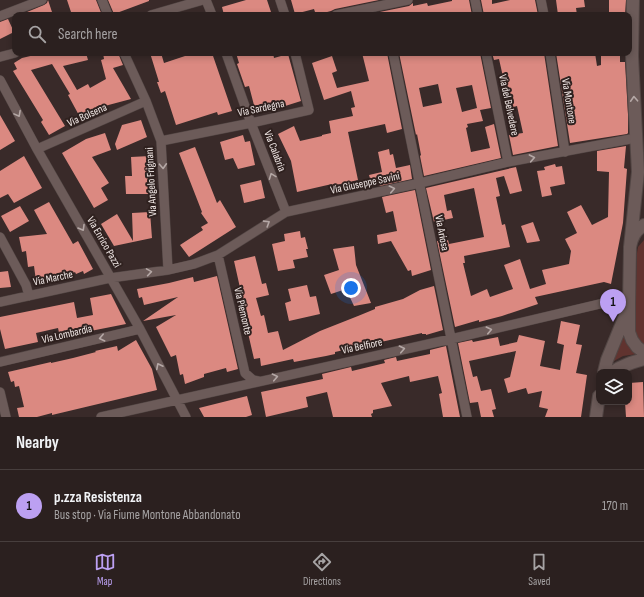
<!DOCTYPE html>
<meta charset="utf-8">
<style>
:root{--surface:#2b201f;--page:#372d2c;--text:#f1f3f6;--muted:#a6a3a4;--line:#473e3d;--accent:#bca0f2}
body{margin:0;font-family:"Sofia Sans Condensed",sans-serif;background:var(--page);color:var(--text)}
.controls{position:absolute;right:12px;bottom:12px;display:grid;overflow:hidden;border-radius:8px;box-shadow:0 2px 6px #0003}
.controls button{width:36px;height:36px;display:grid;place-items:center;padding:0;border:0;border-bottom:1px solid var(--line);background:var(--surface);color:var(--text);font:20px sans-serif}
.you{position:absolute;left:351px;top:288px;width:14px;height:14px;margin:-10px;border:3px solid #fff;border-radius:50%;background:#1a73e8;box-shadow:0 0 0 6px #1a73e833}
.badge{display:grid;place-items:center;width:26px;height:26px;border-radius:50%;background:var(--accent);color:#111;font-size:13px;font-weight:700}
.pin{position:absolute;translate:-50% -33px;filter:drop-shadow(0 1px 2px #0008)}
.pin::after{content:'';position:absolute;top:21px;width:14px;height:12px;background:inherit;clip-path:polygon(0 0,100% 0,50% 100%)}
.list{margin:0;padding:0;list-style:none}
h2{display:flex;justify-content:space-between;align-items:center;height:52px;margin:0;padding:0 16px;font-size:17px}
h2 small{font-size:13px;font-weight:400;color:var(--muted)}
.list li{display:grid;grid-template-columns:26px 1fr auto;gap:12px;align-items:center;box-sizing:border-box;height:72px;padding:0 16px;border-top:1px solid var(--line)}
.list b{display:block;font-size:15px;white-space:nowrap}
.list p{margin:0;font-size:13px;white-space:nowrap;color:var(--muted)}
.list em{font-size:13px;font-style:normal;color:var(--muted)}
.icon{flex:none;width:22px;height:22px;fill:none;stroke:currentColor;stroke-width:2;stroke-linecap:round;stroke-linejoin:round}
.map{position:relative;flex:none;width:644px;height:417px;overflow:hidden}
.search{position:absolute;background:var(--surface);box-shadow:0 2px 6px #0003;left:12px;right:12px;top:12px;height:44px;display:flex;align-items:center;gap:10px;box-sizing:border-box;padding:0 14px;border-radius:8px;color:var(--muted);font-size:15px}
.sheet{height:124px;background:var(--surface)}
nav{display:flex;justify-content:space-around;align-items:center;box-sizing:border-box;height:56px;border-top:1px solid var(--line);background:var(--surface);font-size:11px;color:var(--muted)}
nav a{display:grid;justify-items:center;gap:2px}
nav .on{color:var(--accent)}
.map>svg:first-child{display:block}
.green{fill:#60332f}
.building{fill:#db8981;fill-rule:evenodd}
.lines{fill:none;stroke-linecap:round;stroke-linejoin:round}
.street-casing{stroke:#524644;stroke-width:10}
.secondary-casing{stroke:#524644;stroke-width:14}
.street{stroke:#6c5b59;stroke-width:9}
.secondary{stroke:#6c5b59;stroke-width:12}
.oneway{stroke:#b5a8a6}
.labels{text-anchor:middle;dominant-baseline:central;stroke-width:4;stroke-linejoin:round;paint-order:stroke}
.street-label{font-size:11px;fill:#f0e7e5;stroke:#2f211f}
</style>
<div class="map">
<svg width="644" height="417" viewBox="0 0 644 417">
<rect width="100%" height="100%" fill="#392a29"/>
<path class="green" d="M 644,240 L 644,345 C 638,341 636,335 635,328 L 637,253 L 638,247 Z
M 623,333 L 628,345 L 637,354 L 623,356 L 612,362 Z"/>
<path class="building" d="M 48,0 L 53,15 L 28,15 L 27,12 L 44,5 L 47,3 Z
M 67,0 L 96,0 L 102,15 L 72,15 Z
M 108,0 L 149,0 L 149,1 L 114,14 Z
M 246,0 L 267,0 L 271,12 L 261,15 L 224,15 L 222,7 Z
M 291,0 L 379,0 L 335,9 L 331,11 L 316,15 L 314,9 L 295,14 Z
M 452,0 L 469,0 L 472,15 L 365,15 L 409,6 L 413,3 L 413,6 L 427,3 L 428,6 L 452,1 Z
M 481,0 L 492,0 L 492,4 L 510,0 L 535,0 L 538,15 L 484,15 Z
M 556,0 L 584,0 L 585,7 L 576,8 L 577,15 L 558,15 Z
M 609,0 L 626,0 L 625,15 L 609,15 Z
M 8,19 L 14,32 L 0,39 L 0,22 Z
M 43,53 L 86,53 L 88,60 L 63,66 L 77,90 L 88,84 L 90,88 L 106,79 L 101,60 L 104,59 L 103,53 L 118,53 L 123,65 L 113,68 L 131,99 L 101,107 L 81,119 L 68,95 L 70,94 L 52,64 L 31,70 L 65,126 L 49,135 L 41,122 L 43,120 L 13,71 L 17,69 L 14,63 L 22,58 Z
M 150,53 L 161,53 L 164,63 L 194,53 L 212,53 L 232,111 L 218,115 L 217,112 L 176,125 L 165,91 L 161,93 L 157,82 L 159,82 Z
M 236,53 L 273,53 L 274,58 L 288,54 L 301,101 L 282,107 L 280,102 L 255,109 L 249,86 L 245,87 L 237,64 L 239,63 Z
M 362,53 L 387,53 L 402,129 L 387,133 L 385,124 L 348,132 L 358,180 L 332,186 L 332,184 L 297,192 L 291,161 L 278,134 L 294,126 L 300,141 L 322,136 L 322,135 L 331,133 L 329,121 L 353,116 L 351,108 L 355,107 L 351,91 L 324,100 L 312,63 L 332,56 L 337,71 L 332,73 L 337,88 L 369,81 Z
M 399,53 L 480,53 L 491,108 L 480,110 L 483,121 L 467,124 L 468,127 L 466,128 L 471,152 L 490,148 L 485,127 L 494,124 L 501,158 L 424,176 L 420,156 L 421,155 L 417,134 L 416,135 ZM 438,84 L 442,103 L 423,107 L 419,88 ZM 472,85 L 477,108 L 462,112 L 456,88 Z
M 492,53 L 544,53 L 558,146 L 513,155 L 509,135 L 523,133 L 517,106 L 510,108 L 499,59 L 494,60 Z
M 556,53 L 595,53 L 597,66 L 601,65 L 601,53 L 620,53 L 620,62 L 625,62 L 628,114 L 628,133 L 627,134 L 570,143 Z
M 0,115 L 15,141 L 0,150 Z
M 141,120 L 147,137 L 117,150 L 115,144 L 122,125 Z
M 105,133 L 111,150 L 92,157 L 109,183 L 101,188 L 108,200 L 94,208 L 62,153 L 86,139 Z
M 243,135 L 245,142 L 250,141 L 255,165 L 238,169 L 233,158 L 225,160 L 220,142 Z
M 626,146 L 624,168 L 627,169 L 623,223 L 611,284 L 604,282 L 535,297 L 538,304 L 502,316 L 479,322 L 479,320 L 455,327 L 437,241 L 448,240 L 449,244 L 484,237 L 474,188 L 444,195 L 447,211 L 451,210 L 453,218 L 434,222 L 426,188 L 516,167 L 522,191 L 510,194 L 504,176 L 496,178 L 500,196 L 496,197 L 502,225 L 505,224 L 510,247 L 464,256 L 465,263 L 463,263 L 471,296 L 487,289 L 490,297 L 513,289 L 504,265 L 520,259 L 530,289 L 546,284 L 542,270 L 569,264 L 571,251 L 565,239 L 577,233 L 567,212 L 581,205 L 592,225 L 608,217 L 609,172 L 597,171 L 597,151 Z
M 195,147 L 217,203 L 220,200 L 236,227 L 189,257 L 180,245 L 203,230 L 201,227 L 208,223 L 201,213 L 202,212 L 179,153 Z
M 389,149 L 390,155 L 393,154 L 396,168 L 410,165 L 412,179 L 380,186 L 379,184 L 372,185 L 369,175 L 382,172 L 378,152 Z
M 24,156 L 42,188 L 14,203 L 8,194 L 0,198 L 0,171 Z
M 150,156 L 151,194 L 126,194 L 125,176 L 132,176 L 131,157 Z
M 555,164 L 556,167 L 562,166 L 565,184 L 550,187 L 552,195 L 542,197 L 537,171 L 545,170 L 544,167 Z
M 261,180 L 265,198 L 244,203 L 240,185 Z
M 415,190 L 431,270 L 412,276 L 411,270 L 408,271 L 391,241 L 378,244 L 377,235 L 397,231 L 393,211 L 386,213 L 382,197 Z
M 49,202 L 73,244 L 78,241 L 93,269 L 84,274 L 83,271 L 76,274 L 75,272 L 68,276 L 36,281 L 34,266 L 28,267 L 26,251 L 22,252 L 19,237 L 47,234 L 34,210 Z
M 20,206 L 29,221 L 10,232 L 1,216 Z
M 150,212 L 152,238 L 114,246 L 101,224 L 117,214 L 133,241 L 132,213 Z
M 533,222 L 540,241 L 527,243 L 521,226 Z
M 300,231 L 301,238 L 305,237 L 308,249 L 306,249 L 308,257 L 293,260 L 295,268 L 278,271 L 272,244 L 285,241 L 284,234 Z
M 354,246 L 356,265 L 371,303 L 354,306 L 346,289 L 331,294 L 324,275 L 339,270 L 333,249 Z
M 255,256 L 262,284 L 266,283 L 269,295 L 256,298 L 261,316 L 264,315 L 268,333 L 278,331 L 283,350 L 320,331 L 358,316 L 375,309 L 375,307 L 403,299 L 420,290 L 434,286 L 443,330 L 426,335 L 426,334 L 422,334 L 422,333 L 335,352 L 335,354 L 326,356 L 294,362 L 293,359 L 261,366 L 260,358 L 254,359 L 245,320 L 247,319 L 234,261 Z
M 8,271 L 11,287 L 0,288 L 0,272 Z
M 217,276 L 238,369 L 227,372 L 226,368 L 204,374 L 204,377 L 185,384 L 183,374 L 180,375 L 176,355 L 171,357 L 156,327 L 176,315 L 143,321 L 178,297 L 144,305 L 142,297 L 139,298 L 137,289 L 169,283 L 193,277 L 194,282 Z
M 307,285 L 310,297 L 316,296 L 320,314 L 289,321 L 285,303 L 291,301 L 288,289 Z
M 111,294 L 126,324 L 60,337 L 58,328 L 36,333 L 38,342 L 5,349 L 0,329 L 0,317 L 74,302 L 77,318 L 93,315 L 90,298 Z
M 561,321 L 580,325 L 576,344 L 582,345 L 576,373 L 587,375 L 581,417 L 545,417 L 548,409 L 539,407 L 542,391 L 528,394 L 526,388 L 508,393 L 504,379 L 510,377 L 516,351 L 469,361 L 473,377 L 477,376 L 481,391 L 491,389 L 496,409 L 492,410 L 494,417 L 481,417 L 478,402 L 470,403 L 458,343 L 472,340 L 473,342 L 498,337 L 500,346 L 517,342 L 519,335 L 545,341 L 540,366 L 560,370 L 564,345 L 557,343 Z
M 136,340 L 152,369 L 157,390 L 52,415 L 52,413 L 37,417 L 19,417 L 17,408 L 24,407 L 19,386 L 15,387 L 14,381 L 11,382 L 8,372 L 51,362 L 51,363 L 73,358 L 96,352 L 95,351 L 117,346 L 118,351 Z
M 446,346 L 460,417 L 443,417 L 439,394 L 442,393 L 438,376 L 410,382 L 409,376 L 381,383 L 392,406 L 373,410 L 373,413 L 371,414 L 372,417 L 333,417 L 327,392 L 306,397 L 308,407 L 266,417 L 261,392 L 323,379 L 322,374 L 351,367 L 352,371 L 385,363 L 384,360 L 396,357 L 397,361 L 430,354 L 430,350 Z
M 643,382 L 644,417 L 626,417 L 625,402 L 629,402 L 629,383 Z
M 247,396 L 252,415 L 246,417 L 204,417 L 199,408 Z"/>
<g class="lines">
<defs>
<path id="street" d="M 102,0 L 108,15
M 206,0 L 212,15
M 280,0 L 285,15
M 475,0 L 478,15
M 541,0 L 544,15
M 151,15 L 203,0
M 336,15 L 408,0
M 0,16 L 42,0
M 124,53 L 146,101 L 161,141 L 168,270
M 226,53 L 251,123 L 286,212
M 393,53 L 467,417
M 486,53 L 508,162
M 550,53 L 565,152
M 0,57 L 15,53
M 0,80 L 37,149 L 140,329 L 186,417
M 161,141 L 251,123 L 309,110 L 295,53
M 37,149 L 146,101
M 0,237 L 26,285 L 29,296
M 218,255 L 245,373 L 253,380 L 258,381
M 0,302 L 110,278 L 168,270 L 194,264 L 218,255 L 286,212 L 420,183 L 508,162 L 636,138
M 0,362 L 140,329
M 0,392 L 6,417
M 101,417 L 451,339 L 608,302 L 629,306"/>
<path id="secondary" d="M 644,225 C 635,231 632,237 630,247 L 629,306 L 629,332 L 632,340 L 637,347 L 644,352
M 630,247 L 638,172 L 632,56 L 633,0
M 604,372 L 607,360 L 627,311
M 613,372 C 622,365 633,362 644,359
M 596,417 L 599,396"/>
</defs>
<use href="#street" class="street-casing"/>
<use href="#secondary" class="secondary-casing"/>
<use href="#street" class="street"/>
<use href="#secondary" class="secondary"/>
</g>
<defs><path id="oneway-chevron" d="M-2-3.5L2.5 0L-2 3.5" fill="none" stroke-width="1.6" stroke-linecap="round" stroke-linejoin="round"/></defs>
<g class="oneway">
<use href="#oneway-chevron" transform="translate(634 99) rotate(-93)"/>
<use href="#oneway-chevron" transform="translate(18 114) rotate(62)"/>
<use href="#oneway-chevron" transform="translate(532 158) rotate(-11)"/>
<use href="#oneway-chevron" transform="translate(163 166) rotate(87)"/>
<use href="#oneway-chevron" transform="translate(272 176) rotate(-111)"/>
<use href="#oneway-chevron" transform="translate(392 189) rotate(-12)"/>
<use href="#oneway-chevron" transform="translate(267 223) rotate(-32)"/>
<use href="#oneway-chevron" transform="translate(82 228) rotate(60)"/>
<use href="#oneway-chevron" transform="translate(149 272) rotate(-9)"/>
<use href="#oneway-chevron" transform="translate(489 330) rotate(-13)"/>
<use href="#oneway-chevron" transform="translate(102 338) rotate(167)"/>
<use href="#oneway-chevron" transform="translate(402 349) rotate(-12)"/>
<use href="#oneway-chevron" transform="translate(159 366) rotate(-117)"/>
<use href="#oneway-chevron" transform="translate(275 377) rotate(-12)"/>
</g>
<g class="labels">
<g class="street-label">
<text transform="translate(569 101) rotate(81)">Via Montone</text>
<text transform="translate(509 105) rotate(78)">Via del Belvedere</text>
<text transform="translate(261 108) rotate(-12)">Via Sardegna</text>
<text transform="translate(87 115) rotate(-24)">Via Bolsena</text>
<text transform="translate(275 151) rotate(69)">Via Calabria</text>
<text transform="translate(151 182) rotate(-93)">Via Angelo Frignani</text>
<text transform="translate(365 183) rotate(-12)">Via Giuseppe Savini</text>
<text transform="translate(442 233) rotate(79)">Via Ariosa</text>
<text transform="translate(104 242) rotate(60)">Via Enrico Pazzi</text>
<text transform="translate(53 278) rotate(-12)">Via Marche</text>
<text transform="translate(243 311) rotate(77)">Via Piemonte</text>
<text transform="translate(67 334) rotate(-13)">Via Lombardia</text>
<text transform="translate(362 346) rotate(-12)">Via Belfiore</text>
</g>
</g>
</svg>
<div class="controls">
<button><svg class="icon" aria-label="layers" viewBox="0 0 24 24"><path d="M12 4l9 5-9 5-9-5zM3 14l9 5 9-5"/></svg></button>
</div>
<div class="you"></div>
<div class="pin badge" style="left:613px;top:322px">1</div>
<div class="search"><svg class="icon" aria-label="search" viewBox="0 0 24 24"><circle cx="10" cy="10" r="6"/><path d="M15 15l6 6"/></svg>Search here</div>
</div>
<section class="sheet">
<h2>Nearby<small></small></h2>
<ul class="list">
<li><span class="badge">1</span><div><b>p.zza Resistenza</b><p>Bus stop · Via Fiume Montone Abbandonato</p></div><em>170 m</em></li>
</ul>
</section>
<nav>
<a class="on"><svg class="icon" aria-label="map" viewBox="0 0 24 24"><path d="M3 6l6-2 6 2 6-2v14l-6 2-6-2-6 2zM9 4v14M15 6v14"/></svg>Map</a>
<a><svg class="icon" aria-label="directions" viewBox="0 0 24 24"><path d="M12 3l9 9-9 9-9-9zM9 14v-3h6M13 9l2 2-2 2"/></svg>Directions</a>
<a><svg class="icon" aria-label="saved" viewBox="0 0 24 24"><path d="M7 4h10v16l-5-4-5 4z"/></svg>Saved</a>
</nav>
